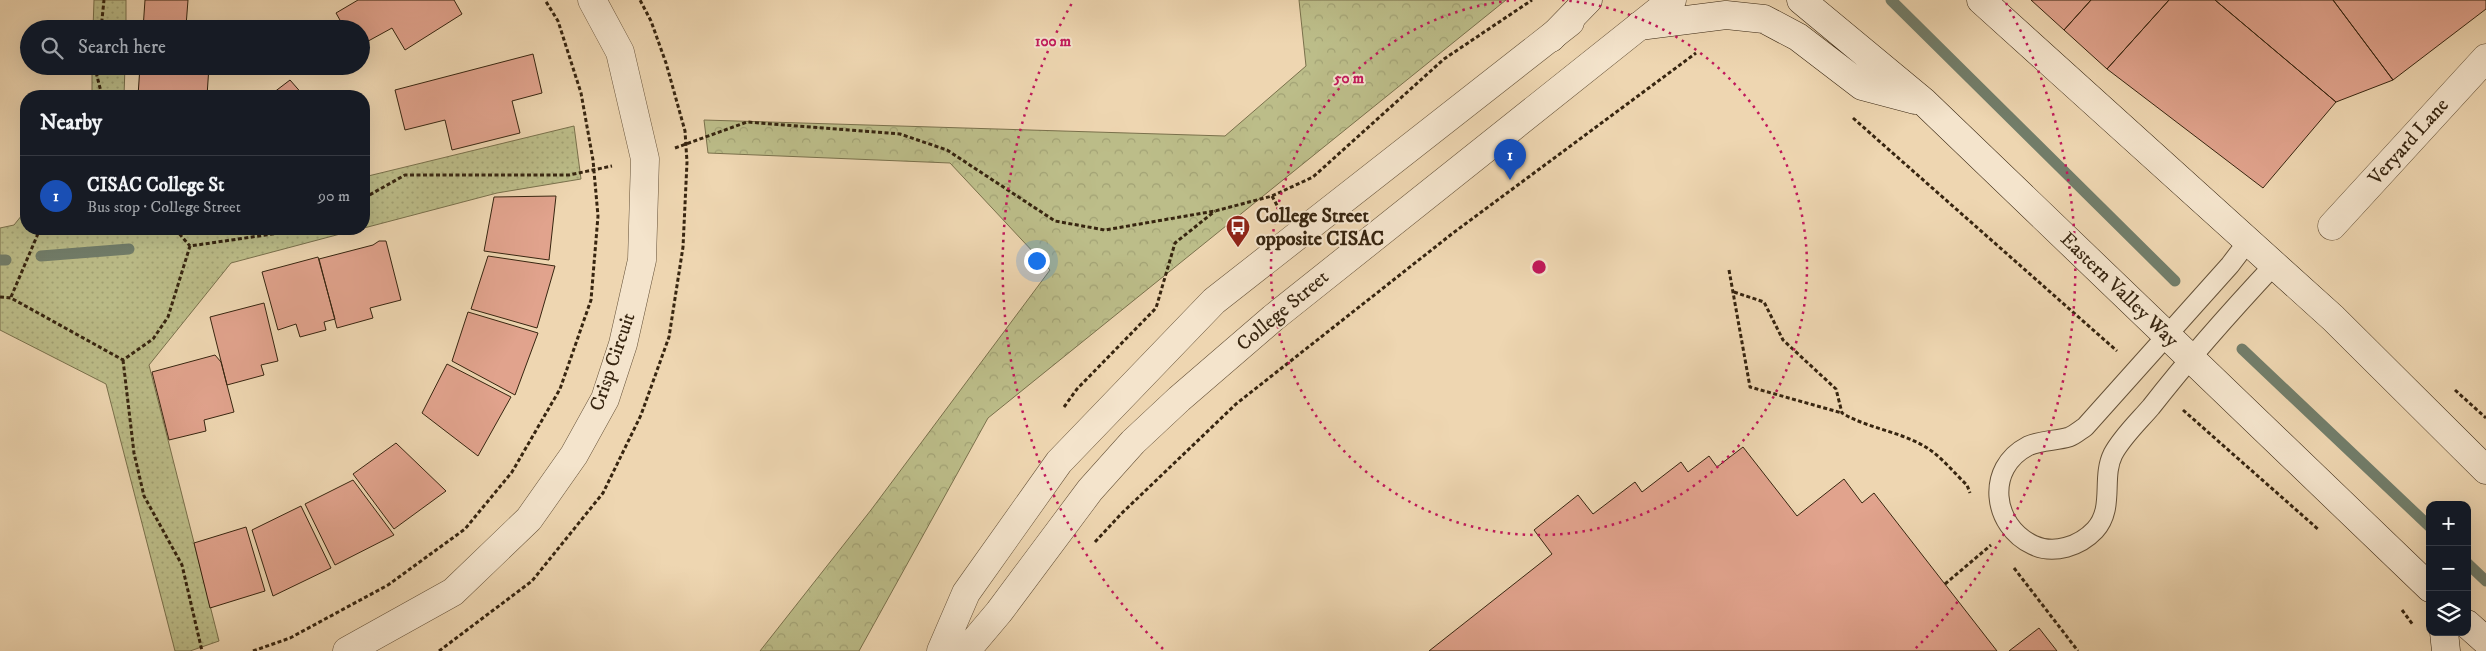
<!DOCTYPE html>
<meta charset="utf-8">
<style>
:root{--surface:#171b24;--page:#20242c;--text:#f1f3f6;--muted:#9ea1a6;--line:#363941;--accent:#d93025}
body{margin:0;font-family:"IM FELL DW Pica",serif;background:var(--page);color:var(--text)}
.controls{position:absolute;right:15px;bottom:15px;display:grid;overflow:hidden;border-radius:10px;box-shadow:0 5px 20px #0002}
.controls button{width:45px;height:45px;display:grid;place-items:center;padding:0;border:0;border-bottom:1px solid var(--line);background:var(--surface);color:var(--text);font:25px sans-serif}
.you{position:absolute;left:1036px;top:260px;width:18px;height:18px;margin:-12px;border:4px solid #fff;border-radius:50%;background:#1a73e8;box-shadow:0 0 0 8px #1a73e833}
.badge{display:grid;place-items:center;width:32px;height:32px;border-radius:50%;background:var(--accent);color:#fff;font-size:16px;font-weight:700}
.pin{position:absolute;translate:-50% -41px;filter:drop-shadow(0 1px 2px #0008)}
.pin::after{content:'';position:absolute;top:26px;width:18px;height:15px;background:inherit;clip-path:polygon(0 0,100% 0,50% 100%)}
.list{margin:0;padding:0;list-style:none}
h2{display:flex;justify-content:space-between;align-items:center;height:65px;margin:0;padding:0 20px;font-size:21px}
h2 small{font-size:16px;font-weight:400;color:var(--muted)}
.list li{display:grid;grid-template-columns:32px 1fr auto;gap:15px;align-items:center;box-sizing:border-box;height:80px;padding:0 20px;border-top:1px solid var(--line)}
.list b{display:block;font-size:19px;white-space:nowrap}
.list p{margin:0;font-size:16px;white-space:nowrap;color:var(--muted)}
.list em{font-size:16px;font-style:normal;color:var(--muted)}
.icon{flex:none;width:28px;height:28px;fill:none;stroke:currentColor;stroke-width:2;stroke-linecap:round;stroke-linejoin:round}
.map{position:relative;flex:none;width:2486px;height:651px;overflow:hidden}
.search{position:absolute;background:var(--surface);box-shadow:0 5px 20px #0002;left:20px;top:20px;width:350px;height:55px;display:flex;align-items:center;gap:12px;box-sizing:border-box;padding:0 18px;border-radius:28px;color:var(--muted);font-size:19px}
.panel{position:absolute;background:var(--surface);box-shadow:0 5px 20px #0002;left:20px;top:90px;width:350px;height:145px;border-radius:20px}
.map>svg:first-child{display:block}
.forest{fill:url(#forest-crowns);stroke:#7a714c}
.park{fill:url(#park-dots);stroke:#7a714c}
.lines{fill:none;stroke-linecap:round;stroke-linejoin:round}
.stream{stroke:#727e6b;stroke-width:11}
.building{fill:#e1a38d;stroke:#372510}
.service-casing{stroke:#655138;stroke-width:21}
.minor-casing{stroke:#655138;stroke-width:29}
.tertiary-casing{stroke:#655138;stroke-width:29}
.secondary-casing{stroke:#372510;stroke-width:29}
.path{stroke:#372510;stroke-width:3;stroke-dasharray:4 2.5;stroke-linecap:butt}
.service{stroke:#f4e4cc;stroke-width:19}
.minor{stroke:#f4e4cc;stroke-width:28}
.tertiary{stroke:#f4e4cc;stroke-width:28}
.secondary{stroke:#f4e4cc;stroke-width:28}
.ring{fill:none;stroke:#c2185b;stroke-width:2.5;stroke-dasharray:2.5 5}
.labels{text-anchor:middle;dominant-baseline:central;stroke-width:4;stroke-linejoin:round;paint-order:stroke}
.street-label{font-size:20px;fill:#372510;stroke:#f4e4cc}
.poi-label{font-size:20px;font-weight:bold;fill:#372510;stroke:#f4e4cc;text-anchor:start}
.centre{fill:#c2185b;stroke:#f4e4cc;stroke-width:2.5}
.ring-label{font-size:15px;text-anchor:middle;font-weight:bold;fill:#c2185b;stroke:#f4e4cc;stroke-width:4;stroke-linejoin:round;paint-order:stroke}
</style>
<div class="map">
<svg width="2486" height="651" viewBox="0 0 2486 651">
<defs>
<pattern id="forest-crowns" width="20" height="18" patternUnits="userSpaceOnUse" patternTransform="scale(1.25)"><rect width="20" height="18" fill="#bcbd89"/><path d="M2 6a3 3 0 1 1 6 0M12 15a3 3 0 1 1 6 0" fill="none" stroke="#a2a275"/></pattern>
<pattern id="park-dots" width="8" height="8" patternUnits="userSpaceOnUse" patternTransform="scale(1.25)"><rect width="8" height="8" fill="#bcbd89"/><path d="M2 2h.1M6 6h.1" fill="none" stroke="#a2a275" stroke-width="1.8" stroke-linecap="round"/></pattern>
</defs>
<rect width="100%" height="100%" fill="#eed6b1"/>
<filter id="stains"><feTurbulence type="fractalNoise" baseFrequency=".004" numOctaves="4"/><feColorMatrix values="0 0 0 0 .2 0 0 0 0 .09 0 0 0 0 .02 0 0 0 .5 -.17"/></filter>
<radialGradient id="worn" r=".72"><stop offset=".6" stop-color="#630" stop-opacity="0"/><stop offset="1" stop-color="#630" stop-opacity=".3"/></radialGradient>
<path class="forest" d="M 1299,0 L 1506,0 L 988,418 L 859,651 L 760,651 L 871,510 L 1050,270 L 950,163 L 708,153 L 704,120 L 1225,136 L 1306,66 Z"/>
<path class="park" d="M 94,0 L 126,0 L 126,29 L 93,29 Z
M 92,66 L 125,66 L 124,96 L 92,96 Z
M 574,126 L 581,179 L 497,193 L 364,228 L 364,177 Z
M 26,210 L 26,229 L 359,229 L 231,263 L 149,365 L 219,641 L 190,651 L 175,651 L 106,384 L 0,330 L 0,228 L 14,225 Z"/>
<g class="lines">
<path class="stream" d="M 1891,0 L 2175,281
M 41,256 L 129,249
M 0,260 L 6,260
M 2242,349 L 2430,527
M 2467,563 L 2486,581"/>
</g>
<path class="building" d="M 145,0 L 188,0 L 186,26 L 212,29 L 143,29 Z
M 358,0 L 454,0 L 462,14 L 405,50 L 392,28 L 361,45 L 361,29 L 345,29 L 336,13 Z
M 2031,0 L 2091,0 L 2064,30 Z
M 2091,0 L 2169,0 L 2107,69 L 2064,30 Z
M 2169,0 L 2215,0 L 2336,102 L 2263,188 L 2107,69 Z
M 2215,0 L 2333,0 L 2393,80 L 2336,102 Z
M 2333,0 L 2486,0 L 2486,9 L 2393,80 Z
M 533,54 L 542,93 L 512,101 L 520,133 L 452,150 L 445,120 L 405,130 L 395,90 Z
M 140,66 L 209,66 L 207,96 L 138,96 Z
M 290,80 L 304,96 L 269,96 Z
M 556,196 L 549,260 L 484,251 L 494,197 Z
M 379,241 L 386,241 L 401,300 L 370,308 L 373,318 L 337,328 L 319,259 L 373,245 Z
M 488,256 L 555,266 L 537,328 L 471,309 Z
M 318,257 L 335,319 L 324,322 L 326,330 L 300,337 L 296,324 L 278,330 L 262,272 Z
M 264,303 L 278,361 L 261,365 L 264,375 L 227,385 L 210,317 Z
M 468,312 L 538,333 L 515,395 L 452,361 Z
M 215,355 L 221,362 L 234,412 L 204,420 L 206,431 L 169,440 L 152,372 Z
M 447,364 L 511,397 L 478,456 L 422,413 Z
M 396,443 L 446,491 L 394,529 L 353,474 Z
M 1743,447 L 1797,516 L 1844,479 L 1862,503 L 1874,493 L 1997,651 L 1429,651 L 1552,554 L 1534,530 L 1578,495 L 1593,514 L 1635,482 L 1642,492 L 1681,462 L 1688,472 L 1709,456 L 1717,467 Z
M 353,480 L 394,535 L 335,565 L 305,504 Z
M 301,506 L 331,568 L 273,596 L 252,530 Z
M 246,527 L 265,591 L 210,608 L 194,543 Z
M 2039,628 L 2057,651 L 2009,651 Z"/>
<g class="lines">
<defs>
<path id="service" d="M 2249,240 L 2230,265 L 2085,427 C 2080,430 2075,435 2069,437 C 2056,441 2041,440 2028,446 C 1985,468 1992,526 2033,545 C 2054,555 2080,546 2095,530 C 2115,508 2101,478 2113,454 C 2122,437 2139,421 2151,407 C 2190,357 2232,310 2275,264"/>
<path id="minor" d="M 2332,226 L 2486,58"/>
<path id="tertiary" d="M 347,651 L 453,592 L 529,519 L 574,455 L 605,399 L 623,344 L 642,260 L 645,159 L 620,52 L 592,0
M 941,651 L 966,593 L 1059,462 L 1214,301 L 1570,22
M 966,651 L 999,612 L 1090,490 L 1133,442 L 1179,399 L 1273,318 L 1672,0"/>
<path id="secondary" d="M 1801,0 L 1924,102 L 2430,588
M 1981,0 L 2333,318 L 2486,470
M 1639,26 L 1726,15 L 1764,19 L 1798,37 L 1862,86 L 1915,100
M 1551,38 L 1588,0
M 2467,624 L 2486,641
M 2444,632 L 2446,651"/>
</defs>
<use href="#service" class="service-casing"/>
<use href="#minor" class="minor-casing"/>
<use href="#tertiary" class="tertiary-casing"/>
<use href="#secondary" class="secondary-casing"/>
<path class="path" d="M 101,29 L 104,0
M 96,66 L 96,72 L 102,96
M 1853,118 L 2117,351
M 675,148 L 747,122 L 900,134 L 947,150 L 1055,221 L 1105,230 L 1215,211 L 1272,196 L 1313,177 L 1444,59 L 1532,0
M 1272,196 L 1279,209
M 364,198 L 405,175 L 569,175 L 612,166
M 175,229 L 190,246
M 1729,270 L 1750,387 L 1842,413
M 1734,292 L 1764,302 L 1783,340 L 1836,389 L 1842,413 C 1867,428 1898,431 1924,446 C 1940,455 1954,473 1967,485 L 1970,493
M 0,297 L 11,298 L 123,360 L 153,339 L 168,317 L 190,246 L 307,229
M 11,297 L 40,229
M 123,360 L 134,453 L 144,496 L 182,565 L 202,651
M 2455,390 L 2486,418
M 1064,407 L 1077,389 L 1156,308 L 1175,243 L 1215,211
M 2183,410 L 2319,530
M 1095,542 L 1121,514 L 1236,404 L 1453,233 L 1696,53
M 2014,568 L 2078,651
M 1945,584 L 1991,545
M 2402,610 L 2413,625
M 253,651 L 290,638 L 388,585 L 465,529 L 512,472 L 560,389 L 591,300 L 598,216 L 593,160 L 581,93 L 558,21 L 545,0
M 439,651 L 532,581 L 603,493 L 641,415 L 669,337 L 683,247 L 687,162 L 685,131 L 666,63 L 651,21 L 640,0"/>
<use href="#service" class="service"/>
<use href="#minor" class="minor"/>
<use href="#tertiary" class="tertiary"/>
<use href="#secondary" class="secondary"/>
</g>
<g class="ring">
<path d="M1562 0A268 268 0 1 1 1516 0"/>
<path d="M1163 649A536 536 0 0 1 1072 3M2006 3A536 536 0 0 1 1915 649"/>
</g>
<defs>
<symbol id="bus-pin" viewBox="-11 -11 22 30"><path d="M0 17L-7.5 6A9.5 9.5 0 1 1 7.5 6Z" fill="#8f2418" stroke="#f4e4cc"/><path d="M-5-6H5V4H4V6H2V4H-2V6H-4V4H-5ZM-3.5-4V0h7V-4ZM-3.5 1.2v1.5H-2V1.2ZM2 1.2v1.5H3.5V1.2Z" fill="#fff"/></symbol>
</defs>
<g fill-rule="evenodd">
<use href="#bus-pin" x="1224" y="213" width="28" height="38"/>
</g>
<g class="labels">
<g class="street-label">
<text transform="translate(2409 142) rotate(-48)">Veryard Lane</text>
<text transform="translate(2119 290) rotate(44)">Eastern Valley Way</text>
<text transform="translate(1283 311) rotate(-40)">College Street</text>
<text transform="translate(613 362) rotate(-71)">Crisp Circuit</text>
</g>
<g class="poi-label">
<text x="1256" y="216">College Street<tspan x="1256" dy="23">opposite CISAC</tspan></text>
</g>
</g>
<circle cx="1539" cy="267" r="8" class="centre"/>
<g class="ring-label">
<text x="1053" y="46">100 m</text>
<text x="1349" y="83">50 m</text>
</g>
<rect width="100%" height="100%" filter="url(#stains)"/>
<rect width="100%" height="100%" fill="url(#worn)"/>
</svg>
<div class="controls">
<button>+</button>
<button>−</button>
<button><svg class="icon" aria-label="layers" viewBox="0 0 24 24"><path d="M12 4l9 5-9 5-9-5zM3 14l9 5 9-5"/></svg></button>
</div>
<div class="you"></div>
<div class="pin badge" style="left:1510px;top:180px;background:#1a4fb4">1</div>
<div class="search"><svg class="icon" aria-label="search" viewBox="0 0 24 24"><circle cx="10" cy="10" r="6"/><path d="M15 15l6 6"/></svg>Search here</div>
<section class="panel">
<h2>Nearby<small></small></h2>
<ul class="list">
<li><span class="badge" style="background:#1a4fb4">1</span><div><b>CISAC College St</b><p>Bus stop · College Street</p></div><em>90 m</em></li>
</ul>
</section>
</div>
